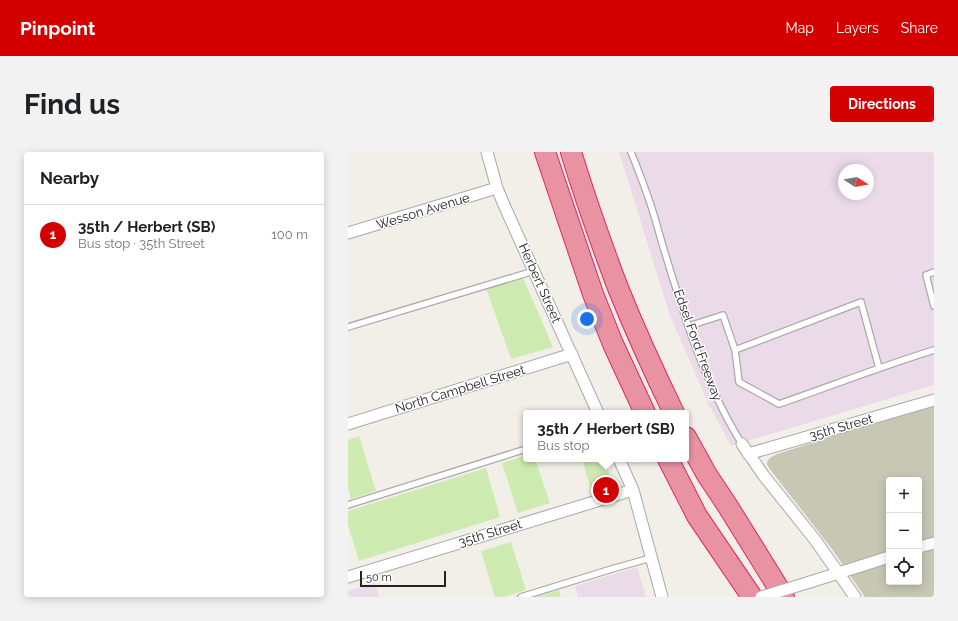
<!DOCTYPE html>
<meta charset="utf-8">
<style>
:root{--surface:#fff;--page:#f2f2f2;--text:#202124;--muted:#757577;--line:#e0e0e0;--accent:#d40000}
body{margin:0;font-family:Raleway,sans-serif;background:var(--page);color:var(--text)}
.controls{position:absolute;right:12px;bottom:12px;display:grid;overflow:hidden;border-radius:4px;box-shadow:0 2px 10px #0003}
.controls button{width:36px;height:36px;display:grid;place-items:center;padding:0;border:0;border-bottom:1px solid var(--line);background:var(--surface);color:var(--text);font:20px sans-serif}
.compass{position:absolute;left:490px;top:12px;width:36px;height:36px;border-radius:50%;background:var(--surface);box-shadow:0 2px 10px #0003;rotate:101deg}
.scale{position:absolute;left:12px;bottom:10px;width:86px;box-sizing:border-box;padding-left:4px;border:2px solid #222;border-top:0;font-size:11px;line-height:14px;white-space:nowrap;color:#222;-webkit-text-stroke:3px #fff;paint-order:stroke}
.you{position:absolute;left:239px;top:167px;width:14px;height:14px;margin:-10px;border:3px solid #fff;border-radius:50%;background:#1a73e8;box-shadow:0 0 0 6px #1a73e833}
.badge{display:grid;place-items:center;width:26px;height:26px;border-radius:50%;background:var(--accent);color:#fff;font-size:13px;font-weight:700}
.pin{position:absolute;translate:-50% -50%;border:2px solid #fff;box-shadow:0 1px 4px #0006}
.popup{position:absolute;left:175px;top:258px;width:166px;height:52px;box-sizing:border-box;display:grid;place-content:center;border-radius:4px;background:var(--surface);filter:drop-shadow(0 1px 3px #0005);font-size:13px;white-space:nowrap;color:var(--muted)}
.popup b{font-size:15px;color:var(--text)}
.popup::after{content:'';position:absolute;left:50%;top:100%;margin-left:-8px;border:8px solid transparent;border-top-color:var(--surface)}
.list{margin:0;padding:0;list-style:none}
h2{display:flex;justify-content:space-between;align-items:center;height:52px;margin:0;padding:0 16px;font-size:17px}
h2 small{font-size:13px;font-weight:400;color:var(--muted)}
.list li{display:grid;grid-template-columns:26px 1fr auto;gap:12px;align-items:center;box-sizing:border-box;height:60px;padding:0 16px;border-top:1px solid var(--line)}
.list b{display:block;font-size:15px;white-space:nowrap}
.list p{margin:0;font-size:13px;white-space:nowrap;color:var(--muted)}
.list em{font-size:13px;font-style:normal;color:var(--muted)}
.icon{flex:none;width:22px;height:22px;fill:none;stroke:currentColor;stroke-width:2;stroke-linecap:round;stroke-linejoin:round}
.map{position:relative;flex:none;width:586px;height:445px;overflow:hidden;border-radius:4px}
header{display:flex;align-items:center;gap:24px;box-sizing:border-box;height:56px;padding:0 20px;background:var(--accent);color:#fff}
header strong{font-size:19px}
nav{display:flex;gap:22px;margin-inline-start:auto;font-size:14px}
.intro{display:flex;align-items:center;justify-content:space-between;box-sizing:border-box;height:96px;padding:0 24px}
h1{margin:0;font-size:28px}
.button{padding:10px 18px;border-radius:4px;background:var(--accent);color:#fff;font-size:14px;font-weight:700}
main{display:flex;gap:24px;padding:0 24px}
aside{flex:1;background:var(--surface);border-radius:4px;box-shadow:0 2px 10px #0003}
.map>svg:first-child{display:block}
.industrial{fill:#ebdbe8;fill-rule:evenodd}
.construction{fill:#c7c7b4;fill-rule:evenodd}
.grass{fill:#cdebb0}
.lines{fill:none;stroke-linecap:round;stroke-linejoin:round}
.service-casing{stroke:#a9a9a9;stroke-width:8}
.minor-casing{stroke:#a9a9a9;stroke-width:13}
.motorway-casing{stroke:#dc2a67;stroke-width:22}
.service{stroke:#fff;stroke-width:5.5}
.minor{stroke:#fff;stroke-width:11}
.motorway{stroke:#e892a2;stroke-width:20}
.minor-bridge-casing{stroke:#a9a9a9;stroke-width:13;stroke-linecap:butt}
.minor-bridge{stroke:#fff;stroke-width:11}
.labels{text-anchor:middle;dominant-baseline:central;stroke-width:3;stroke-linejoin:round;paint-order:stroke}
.street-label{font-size:13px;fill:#222;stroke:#fff}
</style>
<header>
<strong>Pinpoint</strong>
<nav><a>Map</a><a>Layers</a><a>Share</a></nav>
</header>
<div class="intro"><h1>Find us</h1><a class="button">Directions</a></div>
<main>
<aside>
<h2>Nearby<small></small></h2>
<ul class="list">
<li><span class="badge">1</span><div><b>35th / Herbert (SB)</b><p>Bus stop · 35th Street</p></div><em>100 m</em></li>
</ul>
</aside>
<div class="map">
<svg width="586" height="445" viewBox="0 0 586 445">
<rect width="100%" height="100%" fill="#f2efe9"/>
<path class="industrial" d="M 271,0 L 586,0 L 586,233 L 383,294 L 361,253 L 322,164 ZM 496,18 L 520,18 L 520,42 L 496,42 Z
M 289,415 L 298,445 L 230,445 L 227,434 Z
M 27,431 L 31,445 L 0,445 L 0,439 Z"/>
<path class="construction" d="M 586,252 L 586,445 L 517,445 L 484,397 L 421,316 L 419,312 L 420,308 L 422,306 L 429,302 ZM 541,328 L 571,328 L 571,430 L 541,430 Z"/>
<path class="grass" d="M 175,126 L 205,195 L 163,207 L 138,136 Z
M 11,284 L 28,339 L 3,347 L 0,336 L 0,288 Z
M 178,303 L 178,307 L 187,307 L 202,351 L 170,361 L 154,311 Z
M 234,307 L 257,307 L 264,332 L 243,338 Z
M 138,316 L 152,365 L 11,409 L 0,373 L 0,359 Z
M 163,390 L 178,438 L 156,445 L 147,445 L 133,399 Z
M 211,438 L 213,445 L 188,445 Z"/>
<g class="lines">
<defs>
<path id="service" d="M 283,0 C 289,15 295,30 300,45 C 307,64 311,82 317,101 C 337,167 357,233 394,292
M 586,120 L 578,123 L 586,154
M 341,174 L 375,163 L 387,198
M 0,175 L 186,119
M 531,216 L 513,150 L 387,198 L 391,230 L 431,252 C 483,234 534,214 586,198
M 0,353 L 178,297
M 173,445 L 267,416 L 303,406"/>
<path id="minor" d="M 139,0 L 149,36 L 156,53 L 250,261
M 0,81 L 149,36
M 0,272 L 224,202
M 394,292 L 416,324 L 468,389 L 507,445
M 400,302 L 586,248
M 271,307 L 285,338 L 314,445
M 571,395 L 586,391
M 0,425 L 285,338
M 462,430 L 541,405"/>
<path id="motorway" d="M 197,0 L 245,142 L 265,192 L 297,261
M 223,0 C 237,46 253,91 270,136 C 287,178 306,220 326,261
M 338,285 L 359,323 L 379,353 L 436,445
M 320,307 L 349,364 L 404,445"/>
</defs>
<use href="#service" class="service-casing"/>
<use href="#minor" class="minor-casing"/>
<use href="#motorway" class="motorway-casing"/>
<use href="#service" class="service"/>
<use href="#minor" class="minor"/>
<use href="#motorway" class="motorway"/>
<defs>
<path id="minor-bridge" d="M 413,445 L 462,430"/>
</defs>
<use href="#minor-bridge" class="minor-bridge-casing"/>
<use href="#minor-bridge" class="minor-bridge"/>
</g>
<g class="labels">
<g class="street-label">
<text transform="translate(75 59) rotate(-17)">Wesson Avenue</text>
<text transform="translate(192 131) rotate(66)">Herbert Street</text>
<text transform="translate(350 193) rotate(70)">Edsel Ford Freeway</text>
<text transform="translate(112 237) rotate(-17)">North Campbell Street</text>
<text transform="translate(493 275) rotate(-16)">35th Street</text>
<text transform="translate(142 381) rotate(-17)">35th Street</text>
</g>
</g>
</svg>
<div class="controls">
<button>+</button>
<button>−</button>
<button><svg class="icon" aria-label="locate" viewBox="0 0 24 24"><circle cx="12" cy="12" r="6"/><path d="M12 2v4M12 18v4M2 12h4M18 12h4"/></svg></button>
</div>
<svg class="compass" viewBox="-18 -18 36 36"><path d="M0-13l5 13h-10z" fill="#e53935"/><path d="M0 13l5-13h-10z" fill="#757577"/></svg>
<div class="scale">50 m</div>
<div class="you"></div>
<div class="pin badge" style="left:258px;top:338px">1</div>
<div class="popup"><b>35th / Herbert (SB)</b>Bus stop</div>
</div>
</main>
